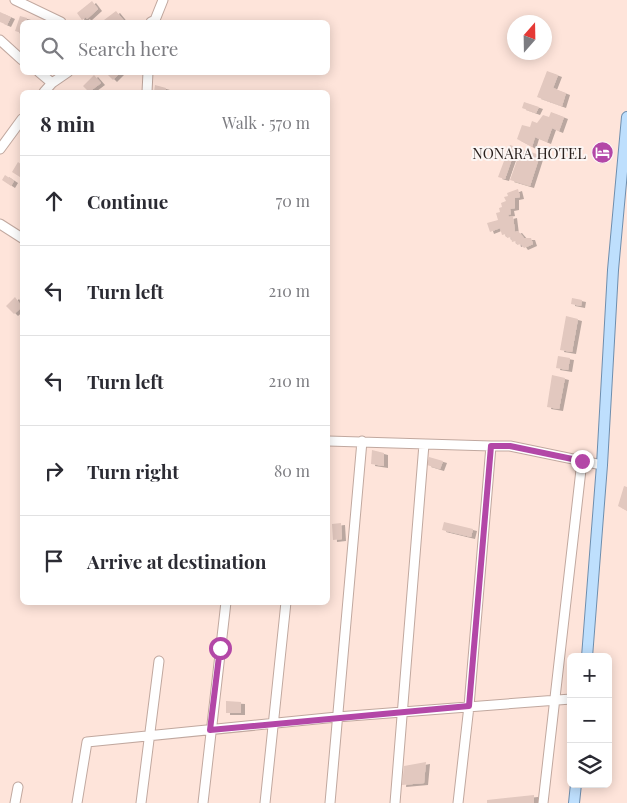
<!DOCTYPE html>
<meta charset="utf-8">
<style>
:root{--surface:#fff;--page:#f2f2f3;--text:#2b2b33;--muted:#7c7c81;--line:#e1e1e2}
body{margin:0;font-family:"Playfair Display",serif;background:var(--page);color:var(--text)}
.controls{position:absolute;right:15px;bottom:15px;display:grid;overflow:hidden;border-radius:8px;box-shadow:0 2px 12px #0003}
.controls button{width:45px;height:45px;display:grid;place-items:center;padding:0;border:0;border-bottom:1px solid var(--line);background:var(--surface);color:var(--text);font:25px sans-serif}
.compass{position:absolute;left:507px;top:15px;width:45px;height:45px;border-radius:50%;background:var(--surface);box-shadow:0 2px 12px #0003;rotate:20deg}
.stop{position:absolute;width:15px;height:15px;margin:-11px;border:4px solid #b347a7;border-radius:50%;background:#fff}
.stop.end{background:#b347a7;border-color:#fff;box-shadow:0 1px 5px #0008}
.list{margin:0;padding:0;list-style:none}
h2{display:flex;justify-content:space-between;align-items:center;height:65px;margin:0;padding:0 20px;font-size:21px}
h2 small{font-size:16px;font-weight:400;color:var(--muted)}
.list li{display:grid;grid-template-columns:32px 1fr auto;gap:15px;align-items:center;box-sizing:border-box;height:90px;padding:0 20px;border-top:1px solid var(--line)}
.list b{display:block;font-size:19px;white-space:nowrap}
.list em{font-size:16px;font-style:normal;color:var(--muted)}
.icon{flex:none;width:28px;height:28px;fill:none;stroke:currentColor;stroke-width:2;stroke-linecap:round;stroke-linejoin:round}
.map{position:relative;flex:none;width:627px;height:803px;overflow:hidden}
.search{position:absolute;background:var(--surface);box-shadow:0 2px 12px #0003;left:20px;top:20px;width:310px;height:55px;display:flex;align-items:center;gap:12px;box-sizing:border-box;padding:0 18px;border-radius:8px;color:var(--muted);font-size:19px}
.panel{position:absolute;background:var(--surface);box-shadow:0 2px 12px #0003;left:20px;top:90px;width:310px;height:515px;border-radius:8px}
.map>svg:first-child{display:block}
.building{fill:#e2c8bf;filter:url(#shadow)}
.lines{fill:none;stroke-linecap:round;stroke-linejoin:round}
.minor-casing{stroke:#c1a89f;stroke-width:11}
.major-casing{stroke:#6e8eae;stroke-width:12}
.minor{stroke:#fff;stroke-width:9}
.major{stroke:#bedffd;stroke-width:10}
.route{stroke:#b347a7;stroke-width:6}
.labels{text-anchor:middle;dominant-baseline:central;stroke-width:4;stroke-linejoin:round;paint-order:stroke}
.poi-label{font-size:15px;fill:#2a201d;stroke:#fcf6f4;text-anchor:end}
</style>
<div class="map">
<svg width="627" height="803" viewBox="0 0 627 803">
<defs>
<filter id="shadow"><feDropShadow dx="4" dy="2" stdDeviation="0" flood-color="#0004"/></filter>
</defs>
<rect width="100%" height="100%" fill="#fee4da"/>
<path class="building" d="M 92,1 L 98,9 L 87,19 L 86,17 L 82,20 L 77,13 Z
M 116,11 L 125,22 L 106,22 L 104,20 Z
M 0,12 L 11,17 L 7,25 L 0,22 Z
M 20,16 L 27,18 L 26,22 L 22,22 L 22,33 L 15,31 Z
M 547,71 L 558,75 L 553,88 L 566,93 L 562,106 L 537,97 Z
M 105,72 L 121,72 L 113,80 Z
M 94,75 L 101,83 L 89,92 L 83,86 Z
M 155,85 L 166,88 L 165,92 L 154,92 Z
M 524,102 L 539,107 L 536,113 L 522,108 Z
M 551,112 L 564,117 L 559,131 L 552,128 L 547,142 L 535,137 L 532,147 L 517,139 L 522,125 L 530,127 L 532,121 L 537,123 L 543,115 L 549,117 Z
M 510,145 L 516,147 L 505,179 L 498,177 Z
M 521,149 L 540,155 L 530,186 L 510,180 Z
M 18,162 L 22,165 L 22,173 L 20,177 L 12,172 Z
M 5,175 L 14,181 L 11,186 L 2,180 Z
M 518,189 L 520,197 L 515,198 L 515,208 L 510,209 L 511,214 L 508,215 L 509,217 L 513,216 L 515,232 L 518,231 L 524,238 L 531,238 L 533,244 L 524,248 L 521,244 L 517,245 L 516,241 L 512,242 L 511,237 L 507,238 L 506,234 L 502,235 L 500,228 L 490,232 L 487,223 L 498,220 L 496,213 L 500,212 L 499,208 L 502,207 L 501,203 L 506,201 L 504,197 L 508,196 L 507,193 Z
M 15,297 L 22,307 L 14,314 L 6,306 Z
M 572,298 L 582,300 L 581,306 L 571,304 Z
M 566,316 L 578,319 L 572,352 L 560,350 Z
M 558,356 L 570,358 L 568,370 L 556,368 Z
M 552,375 L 565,378 L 559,409 L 547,407 Z
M 372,450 L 384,453 L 384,466 L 371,464 Z
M 429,457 L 443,461 L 440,469 L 427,465 Z
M 624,486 L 627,487 L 627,511 L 618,506 Z
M 444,522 L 473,529 L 471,537 L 442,530 Z
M 341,523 L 342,539 L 333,540 L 332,524 Z
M 226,701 L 241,702 L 241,713 L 226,713 Z
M 426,762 L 424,783 L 402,785 L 404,766 Z
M 534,795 L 534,803 L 487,803 L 487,800 Z"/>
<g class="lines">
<defs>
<path id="minor" d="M 15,0 L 61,22
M 151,22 L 155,20 L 163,0
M 0,40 L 22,60
M 39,72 L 52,83
M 44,92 L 52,83 L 68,72
M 147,92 L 148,72
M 0,149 L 22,119
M 0,224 L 22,238
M 328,441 L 491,446
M 15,803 L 18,787
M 77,803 L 87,742 L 337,717 L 571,699
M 141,803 L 159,661
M 203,803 L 226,602
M 265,803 L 286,602
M 330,803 L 362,441
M 395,803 L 424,444
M 458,803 L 469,706 L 491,446 L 510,446 L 602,465
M 543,803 L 582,461"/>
<path id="major" d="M 587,657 L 602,465 L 613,270 L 627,117
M 574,803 L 576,784"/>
</defs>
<use href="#minor" class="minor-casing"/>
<use href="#major" class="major-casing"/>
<use href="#minor" class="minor"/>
<use href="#major" class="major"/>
</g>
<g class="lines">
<path class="route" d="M 220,648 L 210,730 L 469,706 L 491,446 L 510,446 L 582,461"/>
</g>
<defs>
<symbol id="hotel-disc" viewBox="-11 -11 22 22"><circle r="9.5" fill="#b347a7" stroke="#fcf6f4"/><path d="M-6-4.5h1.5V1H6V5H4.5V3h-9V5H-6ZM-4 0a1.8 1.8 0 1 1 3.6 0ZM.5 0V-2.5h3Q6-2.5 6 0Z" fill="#fff"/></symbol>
</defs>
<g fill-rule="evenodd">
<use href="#hotel-disc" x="590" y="140" width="25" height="25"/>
</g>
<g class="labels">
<g class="poi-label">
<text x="586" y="153">NONARA HOTEL</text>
</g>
</g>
</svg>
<div class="controls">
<button>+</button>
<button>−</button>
<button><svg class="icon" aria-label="layers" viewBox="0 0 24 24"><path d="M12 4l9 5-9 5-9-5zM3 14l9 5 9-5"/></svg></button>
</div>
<svg class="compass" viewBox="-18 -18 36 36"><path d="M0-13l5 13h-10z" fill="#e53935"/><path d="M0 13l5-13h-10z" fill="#7c7c81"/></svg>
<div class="stop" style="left:220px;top:648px"></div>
<div class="stop end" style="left:582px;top:461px"></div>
<div class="search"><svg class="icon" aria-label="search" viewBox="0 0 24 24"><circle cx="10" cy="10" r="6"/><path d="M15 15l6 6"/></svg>Search here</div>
<section class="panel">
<h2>8 min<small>Walk · 570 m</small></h2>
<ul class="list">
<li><svg class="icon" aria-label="ahead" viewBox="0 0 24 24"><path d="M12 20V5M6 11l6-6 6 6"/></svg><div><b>Continue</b></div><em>70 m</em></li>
<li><svg class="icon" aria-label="left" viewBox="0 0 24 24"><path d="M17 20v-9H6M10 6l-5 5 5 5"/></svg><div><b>Turn left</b></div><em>210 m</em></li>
<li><svg class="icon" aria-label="left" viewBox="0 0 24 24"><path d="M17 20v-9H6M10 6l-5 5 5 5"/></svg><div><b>Turn left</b></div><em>210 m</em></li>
<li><svg class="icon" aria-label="right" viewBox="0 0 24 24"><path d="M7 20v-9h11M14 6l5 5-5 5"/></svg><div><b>Turn right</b></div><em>80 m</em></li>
<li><svg class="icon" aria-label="arrive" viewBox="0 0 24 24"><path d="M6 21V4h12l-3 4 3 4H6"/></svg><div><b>Arrive at destination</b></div></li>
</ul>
</section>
</div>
